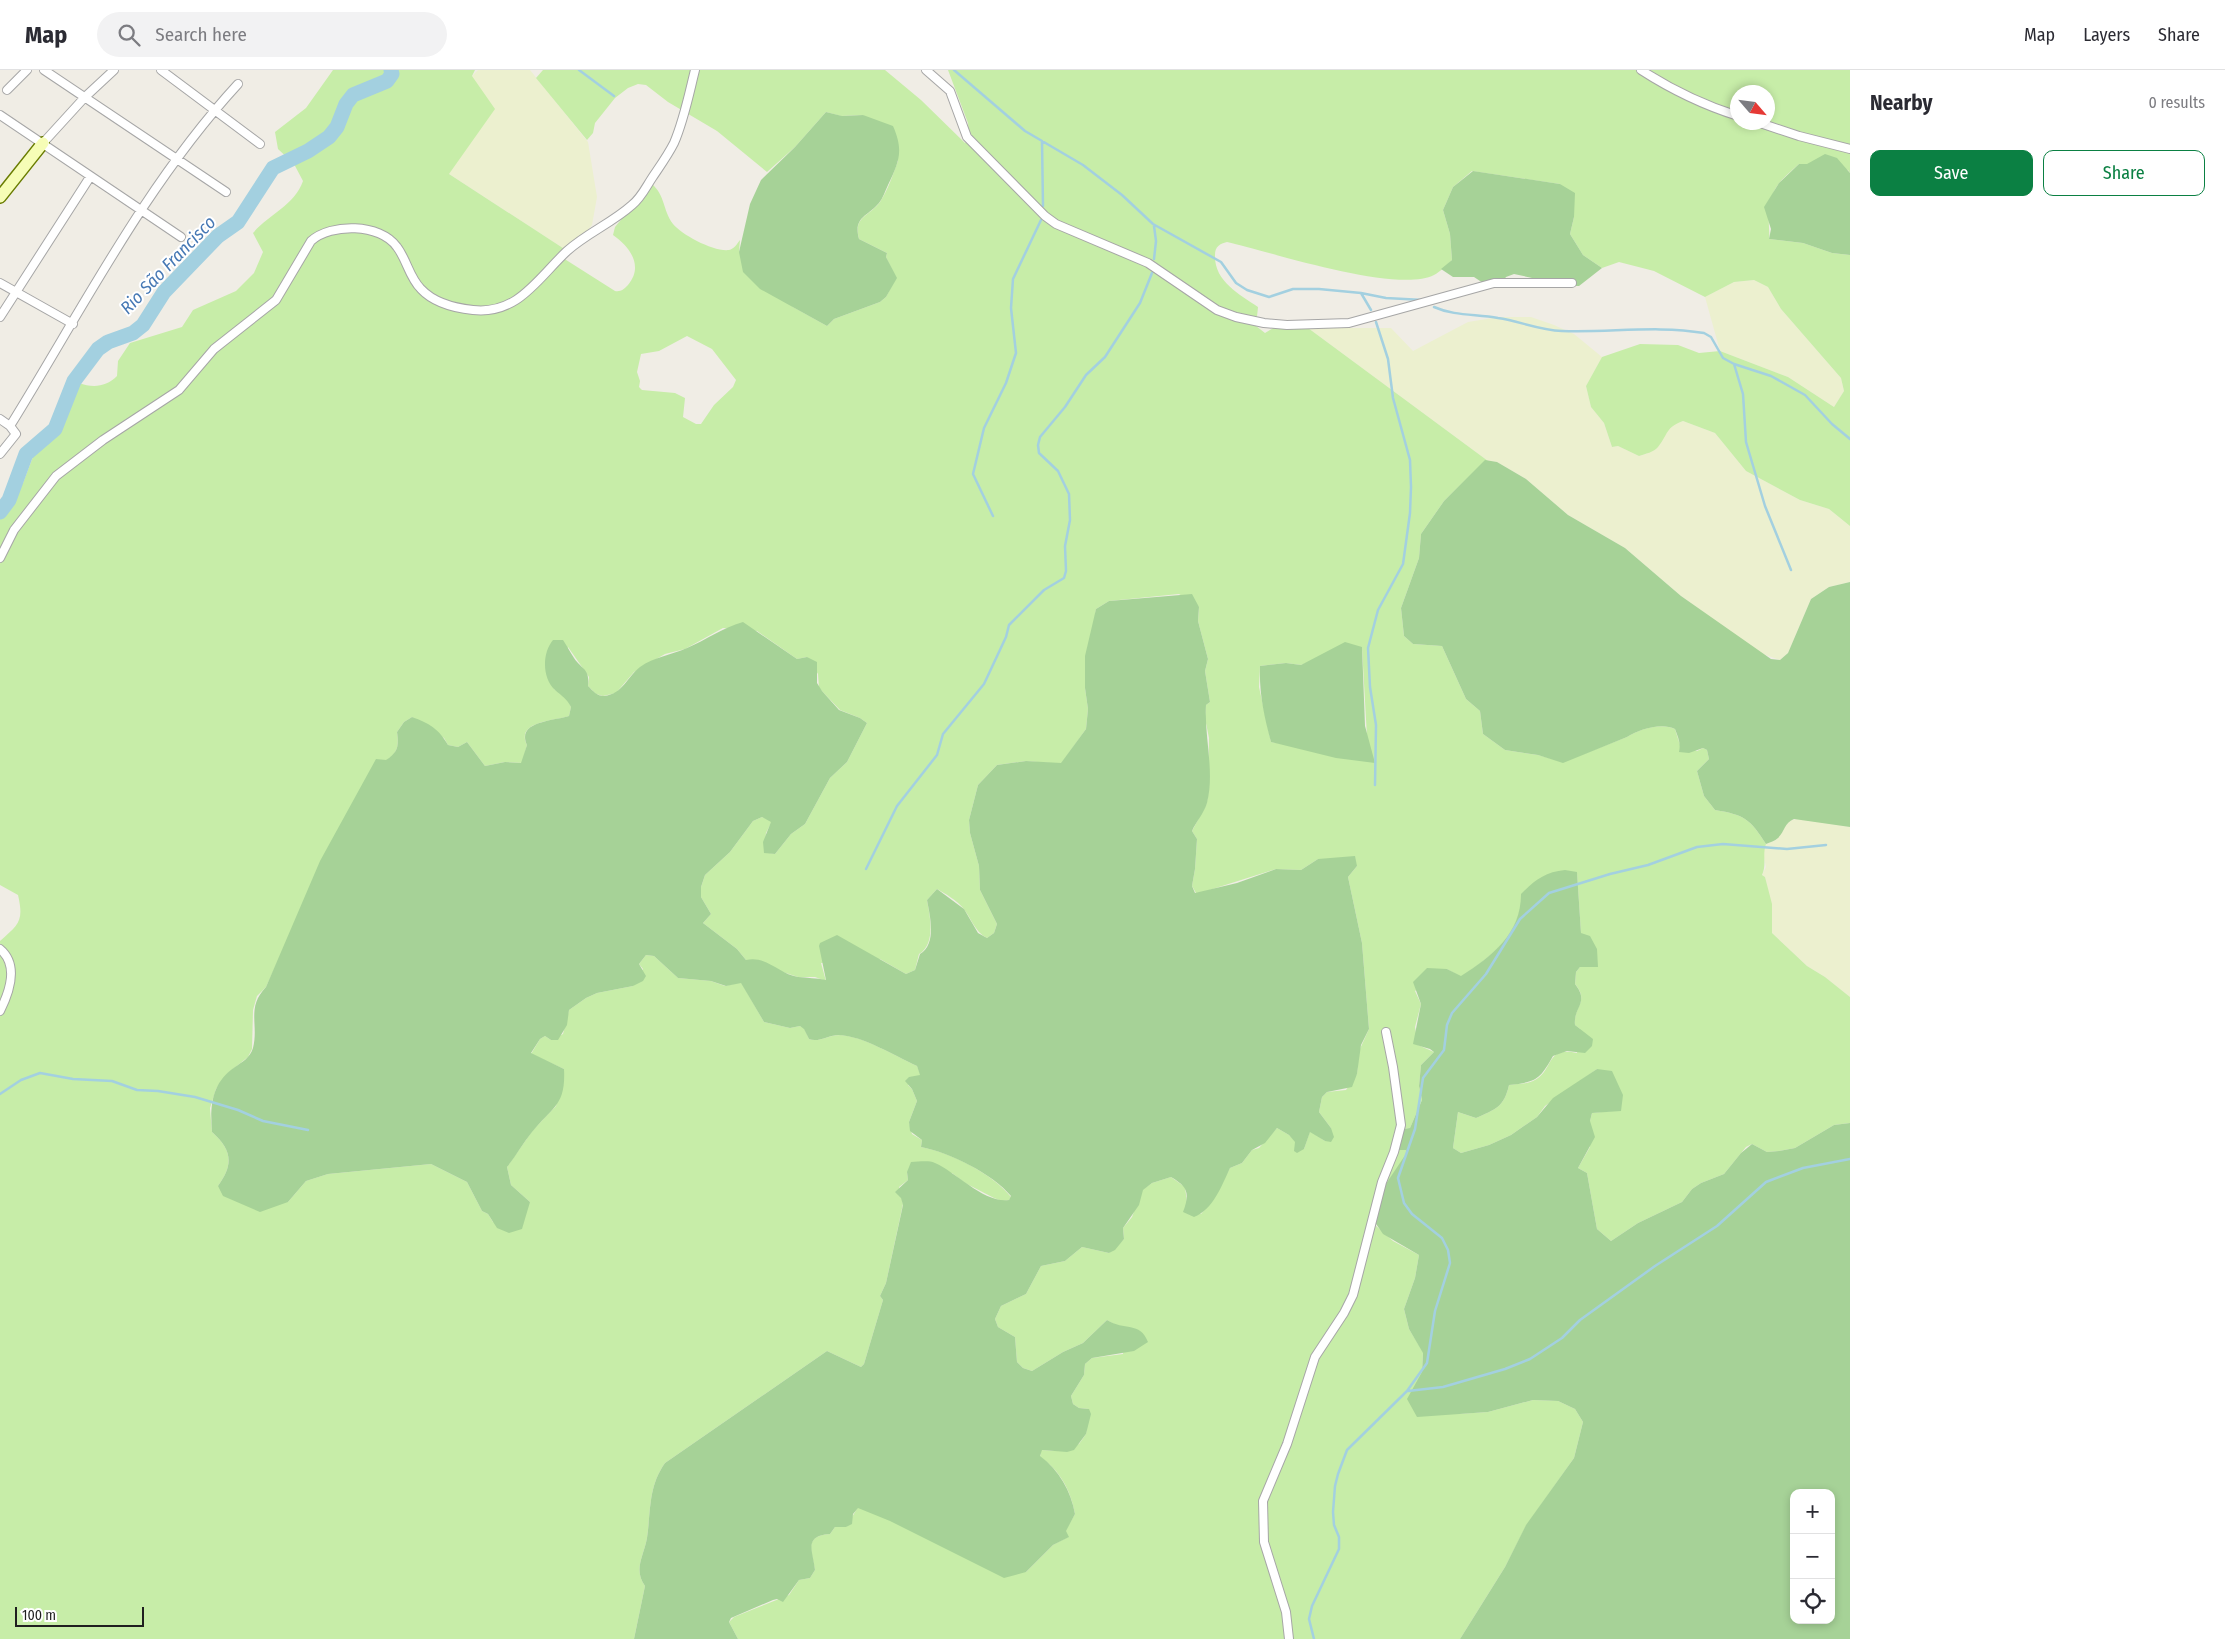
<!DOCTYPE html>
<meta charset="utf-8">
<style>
:root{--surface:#fff;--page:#f2f2f3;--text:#2b2b33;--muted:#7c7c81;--line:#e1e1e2;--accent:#0b8043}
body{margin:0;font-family:"Fira Sans Condensed",sans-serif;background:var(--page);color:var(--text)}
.controls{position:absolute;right:15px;bottom:15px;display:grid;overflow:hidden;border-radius:10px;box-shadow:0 2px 8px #0003}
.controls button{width:45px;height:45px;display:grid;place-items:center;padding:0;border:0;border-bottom:1px solid var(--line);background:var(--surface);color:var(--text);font:25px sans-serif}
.compass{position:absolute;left:1730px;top:15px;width:45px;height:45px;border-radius:50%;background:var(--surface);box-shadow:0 2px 8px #0003;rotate:118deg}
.scale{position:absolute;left:15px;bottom:12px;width:129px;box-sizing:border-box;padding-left:5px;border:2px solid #1f1f1f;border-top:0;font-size:14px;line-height:18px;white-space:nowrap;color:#1f1f1f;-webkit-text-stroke:4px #fff;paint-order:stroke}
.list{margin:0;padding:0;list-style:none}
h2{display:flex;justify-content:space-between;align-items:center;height:65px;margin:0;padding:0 20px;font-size:21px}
h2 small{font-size:16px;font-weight:400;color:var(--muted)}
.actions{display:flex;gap:10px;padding:15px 20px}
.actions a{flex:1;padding:11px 0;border:1px solid var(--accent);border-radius:10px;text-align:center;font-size:18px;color:var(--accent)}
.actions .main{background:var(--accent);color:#fff}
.icon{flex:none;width:28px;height:28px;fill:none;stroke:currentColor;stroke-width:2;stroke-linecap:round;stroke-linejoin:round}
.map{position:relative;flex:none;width:1850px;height:1569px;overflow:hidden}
header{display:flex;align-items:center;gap:30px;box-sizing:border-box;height:70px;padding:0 25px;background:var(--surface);border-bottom:1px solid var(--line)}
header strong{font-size:24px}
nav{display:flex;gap:28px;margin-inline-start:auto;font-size:18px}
.search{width:350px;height:45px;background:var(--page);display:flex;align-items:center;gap:12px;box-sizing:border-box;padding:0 18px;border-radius:28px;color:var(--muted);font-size:19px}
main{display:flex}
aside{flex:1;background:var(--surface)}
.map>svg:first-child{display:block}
.farmland{fill:#ecf0cf}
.grass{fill:#c7eda8;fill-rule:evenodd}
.forest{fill:#a6d297;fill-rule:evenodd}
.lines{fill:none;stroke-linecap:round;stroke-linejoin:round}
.stream{stroke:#a3d0e0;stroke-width:2.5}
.river{stroke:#a3d0e0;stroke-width:15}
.street-casing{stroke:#a6a6a6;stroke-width:10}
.secondary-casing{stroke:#697c00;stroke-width:14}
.street{stroke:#fff;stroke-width:8}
.secondary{stroke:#f6fdb6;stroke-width:11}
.labels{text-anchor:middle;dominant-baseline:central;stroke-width:4;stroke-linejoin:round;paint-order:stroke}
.water-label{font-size:18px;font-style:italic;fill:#4678b4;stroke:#fff}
</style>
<header>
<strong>Map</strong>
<div class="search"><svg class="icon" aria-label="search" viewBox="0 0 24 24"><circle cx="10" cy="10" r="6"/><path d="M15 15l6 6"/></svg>Search here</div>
<nav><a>Map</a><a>Layers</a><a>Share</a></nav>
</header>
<main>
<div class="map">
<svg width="1850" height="1569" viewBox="0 0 1850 1569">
<rect width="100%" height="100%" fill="#f0ede5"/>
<path class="farmland" d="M 478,0 L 530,0 L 588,72 L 597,127 L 592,155 L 569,182 L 449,104 L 472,6 Z
M 1754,210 L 1768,217 L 1781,239 L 1841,308 L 1844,321 L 1834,337 L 1788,307 L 1720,281 L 1705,227 L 1734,212 Z
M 1499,247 L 1531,247 L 1554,255 L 1574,264 L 1602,287 L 1586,316 L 1591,337 L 1604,353 L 1612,377 L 1618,376 L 1639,386 L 1646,384 L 1657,378 L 1670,356 L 1683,351 L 1715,363 L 1746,401 L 1800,430 L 1829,439 L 1850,456 L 1850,512 L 1829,517 L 1811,529 L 1788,583 L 1780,590 L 1760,583 L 1681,526 L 1625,478 L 1568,445 L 1526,409 L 1497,392 L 1488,391 L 1308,258 L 1391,258 L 1413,281 L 1468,252 Z
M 1800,748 L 1850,757 L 1850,927 L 1825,907 L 1807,896 L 1772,863 L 1772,849 L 1768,821 L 1765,807 L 1762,805 L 1766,797 L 1763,783 L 1766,774 L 1776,770 L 1789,751 Z"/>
<path class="grass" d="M 333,0 L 475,0 L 472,6 L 495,39 L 449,104 L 569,182 L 563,188 L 615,221 C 621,222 624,219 628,215 C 644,196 630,177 613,165 L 615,157 L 651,113 C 666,126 662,139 673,154 C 682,165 714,182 729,180 C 734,179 737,174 740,170 L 739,182 L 793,237 L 827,256 L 834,249 L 880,232 L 886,227 L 896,208 L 886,187 L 887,183 L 859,169 C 853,146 869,147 880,132 C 888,120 893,104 898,91 L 863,45 L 841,46 L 826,42 L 795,77 L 767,102 L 717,61 L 668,32 L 646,15 L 638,14 L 628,18 L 615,28 L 595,53 L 593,63 L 587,70 L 536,8 L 543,0 L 885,0 L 921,30 L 965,73 L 969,69 L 968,53 L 948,0 L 1850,0 L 1850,103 L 1848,100 L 1799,94 C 1779,112 1770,118 1769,146 C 1768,154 1770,161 1769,169 L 1803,173 L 1832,183 L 1850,185 L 1850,456 L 1829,439 L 1800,430 L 1746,401 L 1715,363 L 1683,351 C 1665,358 1669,363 1658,377 C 1654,382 1645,384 1639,386 L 1618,376 L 1612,377 L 1604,353 L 1591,337 L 1586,316 L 1602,287 L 1640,274 L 1678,275 L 1699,283 L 1720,281 L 1788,307 L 1834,337 L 1844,321 L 1841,308 L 1781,239 L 1768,217 L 1754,210 L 1734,212 L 1705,227 L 1654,201 L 1619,192 L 1602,198 L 1583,185 L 1570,164 L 1574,147 L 1560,114 L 1472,101 L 1453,117 L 1443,140 L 1450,164 L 1452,190 C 1447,195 1440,202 1434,205 C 1397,224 1271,182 1227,172 C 1220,174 1215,176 1215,185 C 1214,211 1239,224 1258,237 L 1256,256 L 1265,263 L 1275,257 L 1308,258 L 1488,391 L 1485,391 L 1444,431 L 1421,464 L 1419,488 L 1401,538 L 1404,566 L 1413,574 L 1442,576 L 1466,629 L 1480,641 L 1483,664 L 1505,680 L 1538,685 L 1563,692 L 1627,667 C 1639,659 1661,652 1675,659 L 1680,675 L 1697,681 L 1703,678 L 1707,680 L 1709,689 L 1697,701 L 1704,726 L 1715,740 C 1745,745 1750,749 1766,774 C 1762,785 1767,794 1762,805 L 1765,807 L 1772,834 L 1772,863 L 1807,896 L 1825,907 L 1850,927 L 1850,1053 L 1834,1055 L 1795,1078 L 1779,1081 L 1767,1082 L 1752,1074 L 1746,1077 L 1724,1104 L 1701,1113 L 1692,1119 L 1682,1132 L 1638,1153 L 1611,1171 L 1597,1159 L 1587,1103 L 1578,1098 L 1590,1077 L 1590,1051 L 1592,1043 L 1621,1040 L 1597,999 L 1545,1036 L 1537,1047 L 1511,1065 L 1489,1075 L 1461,1083 L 1453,1078 L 1458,1042 L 1476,1048 C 1496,1039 1504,1037 1509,1015 C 1517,1014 1526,1014 1533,1011 C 1555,1001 1544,976 1577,983 L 1580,959 L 1575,955 C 1573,936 1590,932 1575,914 L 1576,902 L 1580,897 L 1597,897 L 1581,863 L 1577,803 L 1522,824 C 1521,864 1492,886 1461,907 L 1447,899 L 1415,921 L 1421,934 L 1415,957 L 1418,975 L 1434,982 L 1421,995 L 1419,1016 L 1422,1030 L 1410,1058 L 1403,1059 L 1399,1080 L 1406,1080 L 1407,1084 L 1375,1130 L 1375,1155 L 1393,1171 L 1419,1185 L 1415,1208 L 1404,1239 L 1409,1259 L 1423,1282 L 1422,1302 L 1458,1344 L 1488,1342 L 1533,1330 L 1558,1331 L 1575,1339 L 1583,1352 L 1574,1388 L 1526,1456 L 1505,1497 L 1460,1569 L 738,1569 L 729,1552 L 734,1547 L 789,1525 L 799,1510 L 810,1508 L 815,1500 C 812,1481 803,1466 830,1464 L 835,1457 L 846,1457 L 858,1437 L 1026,1502 L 1053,1475 L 1068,1467 L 1065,1461 L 1075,1444 C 1071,1421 1060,1400 1040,1387 L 1041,1380 L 1057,1381 L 1079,1374 L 1086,1364 L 1089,1339 L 1079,1338 L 1073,1334 L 1071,1326 L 1084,1305 L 1085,1294 L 1092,1288 L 1123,1284 L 1126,1257 L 1117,1256 L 1107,1250 L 1083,1273 L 1063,1282 L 1032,1301 L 1023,1298 L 1017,1292 L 1015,1267 L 998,1257 L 995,1249 L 1001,1236 L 1026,1224 L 1041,1196 L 1065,1191 L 1082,1177 L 1109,1183 L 1124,1169 L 1123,1158 L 1132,1147 L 1142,1120 L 1152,1113 L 1171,1107 L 1185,1117 L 1187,1132 L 1201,1144 L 1212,1131 L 1230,1098 L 1242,1093 L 1252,1080 L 1259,1078 L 1277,1058 L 1289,1065 L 1304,1079 L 1310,1061 L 1325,1071 L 1331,1058 L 1319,1042 L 1322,1027 L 1327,1022 L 1346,1020 L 1357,1004 L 1359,981 L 1369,959 L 1362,873 L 1348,807 L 1357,796 L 1318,789 L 1301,800 L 1276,799 L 1200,823 L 1196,823 L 1192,816 L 1195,799 L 1197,769 L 1192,761 L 1206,735 L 1208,727 L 1209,668 L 1205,648 L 1206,635 L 1210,632 L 1205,601 L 1208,589 L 1198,551 L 1199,537 L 1179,524 L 1109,531 L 1096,539 L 1085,618 L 1088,639 L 1086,659 L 1061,694 L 1026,691 L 997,695 L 978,715 L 969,750 L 970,763 L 979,796 L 980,820 L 997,854 L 994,863 L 987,868 C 974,861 972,849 963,838 C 956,830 946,824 937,819 L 927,830 C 930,846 936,874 919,884 L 915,900 L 906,904 L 880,889 L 821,893 L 826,911 L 815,907 L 798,907 L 746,890 L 737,879 L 703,853 L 711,844 L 701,827 L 701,817 L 705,805 L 730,782 L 753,751 L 762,747 L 772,751 L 766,763 L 764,782 L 775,784 L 791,764 L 805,754 L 830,708 L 847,692 L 867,653 L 860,648 L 840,640 L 819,618 L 818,604 L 807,587 L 797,589 L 757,561 L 723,558 L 685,579 L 665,584 L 634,602 L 616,623 L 603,626 L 596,624 L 588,616 L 589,607 L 568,577 L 554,619 L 567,628 L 571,637 L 569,646 C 555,651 515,651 527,675 L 522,693 L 505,692 L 485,696 L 467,672 L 458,677 L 448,675 L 444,668 L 412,647 L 404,652 L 397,662 C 399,676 398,682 386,691 L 287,871 L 266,917 L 257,926 L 253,940 L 252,979 L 248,987 L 228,1003 L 216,1019 L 210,1038 L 212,1062 C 232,1080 234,1094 218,1116 L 288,1132 L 306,1111 L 328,1104 L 431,1094 L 467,1112 L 482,1141 L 488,1144 L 493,1152 L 530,1132 L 511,1115 L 507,1097 L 533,1060 L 556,1036 L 564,999 L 531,984 L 540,969 L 545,966 L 551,970 L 563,964 L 569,940 L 586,928 L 597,923 L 633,916 L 643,899 L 639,894 L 646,885 L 654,886 L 678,908 L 711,911 L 725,916 L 741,912 L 764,952 L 790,958 L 800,956 L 804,958 L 809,969 C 818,973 829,965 840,965 C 863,966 895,986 917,996 L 921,1006 L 908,1015 L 912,1019 L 917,1031 L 909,1052 L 912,1064 L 922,1070 L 921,1077 C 950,1082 993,1104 1011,1127 L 1009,1130 L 1002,1131 L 994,1128 L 965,1113 L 952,1103 L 907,1102 L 908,1110 L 899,1117 L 903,1134 L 886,1213 L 880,1226 L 883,1230 L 864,1294 L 861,1297 L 827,1281 L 665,1393 C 648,1417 651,1441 647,1468 C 644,1486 633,1499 645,1516 L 634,1569 L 0,1569 L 0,871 C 19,854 24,851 18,825 L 0,815 L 0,441 L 23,413 L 34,384 L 60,354 L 79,313 C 93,318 106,317 117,306 L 118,291 L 130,273 L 182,257 L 193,240 L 236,221 L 254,203 L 263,182 L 253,163 C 269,144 294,136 303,111 L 294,94 L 278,79 L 275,62 L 306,38 ZM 1738,22 L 1768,22 L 1768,52 L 1738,52 ZM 687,266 L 712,279 L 736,310 L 733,317 L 714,335 L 701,354 L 696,354 L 683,347 L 685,328 L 675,323 L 642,320 L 639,317 L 640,311 L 637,302 L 641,284 L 659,281 ZM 1362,577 L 1367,667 L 1295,676 L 1271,672 L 1259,617 L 1260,596 L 1286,593 L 1301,595 L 1317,589 Z"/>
<path class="forest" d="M 826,42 L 842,46 L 863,45 L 893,56 C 904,81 899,92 888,115 C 885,121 883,128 879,133 C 867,147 853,147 859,169 L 887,183 L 886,187 L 897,208 L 886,227 L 880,232 L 834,249 L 827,256 L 760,219 L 743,202 L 739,182 L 750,134 L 761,110 L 795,77 Z
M 1825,84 L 1837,88 L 1850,103 L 1850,185 L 1832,183 L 1803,173 L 1769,169 L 1771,159 L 1764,137 L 1779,113 L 1799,94 L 1807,94 Z
M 1473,101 L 1560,114 L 1575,123 L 1574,147 L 1570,164 L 1583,185 L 1602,198 L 1579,216 L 1569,216 L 1514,204 L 1506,207 L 1501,214 L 1495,217 L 1486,215 L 1474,207 L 1453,207 L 1441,199 L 1452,190 L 1450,164 L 1443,140 L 1453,117 Z
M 1485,390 L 1497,392 L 1526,409 L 1568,445 L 1625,478 L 1681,526 L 1771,589 L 1780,590 L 1788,583 L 1811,529 L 1829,517 L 1850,512 L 1850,757 L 1794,749 C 1784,753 1785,761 1778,768 C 1775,771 1770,772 1766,774 C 1750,749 1745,745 1715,740 L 1704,726 L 1697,701 L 1709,689 L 1707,680 L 1703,678 L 1689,683 L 1679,682 C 1681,673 1678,667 1675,659 C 1662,652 1639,659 1627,667 L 1563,693 L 1538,685 L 1505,680 L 1483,664 L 1480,641 L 1466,629 L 1442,576 L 1413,574 L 1404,566 L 1401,538 L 1419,488 L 1421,464 L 1444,431 Z
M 1192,524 L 1199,537 L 1198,551 L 1208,589 L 1205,601 L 1210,632 L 1206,635 C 1204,667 1215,701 1207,733 C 1204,743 1196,752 1192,761 L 1197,769 L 1195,799 L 1192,816 L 1195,823 L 1237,813 L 1276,799 L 1301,800 L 1318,789 L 1355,786 L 1357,796 L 1348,807 L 1362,873 L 1369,959 L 1361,975 L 1357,1004 L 1352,1017 L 1327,1022 L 1322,1027 L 1319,1042 L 1331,1058 L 1334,1067 L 1331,1072 L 1325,1071 L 1310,1062 L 1304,1079 L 1297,1083 L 1294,1081 L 1295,1072 L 1289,1065 L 1277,1058 L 1265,1073 L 1252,1080 L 1242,1093 L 1230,1098 C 1222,1115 1213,1140 1194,1147 L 1183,1142 C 1190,1123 1188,1117 1171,1107 L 1152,1113 L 1143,1120 L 1139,1135 L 1123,1158 L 1124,1169 L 1115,1180 L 1109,1183 L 1082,1177 L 1065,1191 L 1041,1196 L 1026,1224 L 1001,1236 L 995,1249 L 998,1257 L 1015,1267 L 1017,1292 L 1023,1298 L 1032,1301 L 1063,1282 L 1083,1273 L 1107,1250 C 1124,1261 1140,1251 1148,1272 L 1134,1281 L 1092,1288 L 1085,1294 L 1084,1305 L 1071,1326 L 1073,1334 L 1079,1338 L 1089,1339 L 1091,1344 L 1086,1364 L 1074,1380 L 1067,1382 L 1042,1380 L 1040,1386 C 1059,1400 1071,1421 1075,1444 L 1066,1461 L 1069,1467 L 1053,1475 L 1026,1502 L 1004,1508 L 890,1451 L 858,1438 L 853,1444 L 852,1454 L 846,1457 L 835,1457 L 830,1464 C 803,1466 813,1481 815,1500 L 810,1508 L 799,1510 L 783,1532 L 777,1529 L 773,1530 L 731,1548 L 729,1552 L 738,1569 L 634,1569 L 645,1516 C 633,1499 644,1486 647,1468 C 651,1441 648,1417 665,1393 L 827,1281 L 861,1297 L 864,1294 L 883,1230 L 880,1226 L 886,1213 L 903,1135 L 901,1128 L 895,1122 L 908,1110 L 907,1102 L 911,1092 C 919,1092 928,1090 935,1093 C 956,1102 985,1134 1009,1130 L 1011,1126 C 993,1104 949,1082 921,1077 L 922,1070 L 910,1061 L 909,1052 L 917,1031 L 912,1019 L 905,1011 L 909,1007 L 920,1005 L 917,996 C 895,986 863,966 839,965 C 829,965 818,973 809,969 L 804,959 L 800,956 L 790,958 L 764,952 L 741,913 L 726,916 L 711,911 L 678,908 L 654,886 L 646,885 L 639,894 L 646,906 L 643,911 L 633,916 L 597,923 L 586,928 L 569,940 L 567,955 L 558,970 L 551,970 L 545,966 L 540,969 L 531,983 L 564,999 C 566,1036 552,1037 532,1062 C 523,1073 516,1086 507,1097 L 511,1115 L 530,1132 L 522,1159 L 509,1163 L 497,1158 L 488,1144 L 482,1141 L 467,1112 L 431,1094 L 328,1104 L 306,1111 L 288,1132 L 260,1142 L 223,1126 L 218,1116 C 234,1094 232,1080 212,1062 C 210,1037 211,1013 235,997 C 242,992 250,988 253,978 C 259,954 246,938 266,917 L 320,791 L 376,689 L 386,690 C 398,682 399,676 397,662 L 404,652 L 412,647 C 429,653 439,659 448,675 L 458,677 L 467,672 L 485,696 L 505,692 L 521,693 L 527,675 C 516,651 554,651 569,646 L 571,637 C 567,629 562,626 555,620 C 542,608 542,583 553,570 L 563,570 C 567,576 570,582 574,588 C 582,600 590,598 588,616 C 593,621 597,626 604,626 C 623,624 627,607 640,597 C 654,587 671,585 687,578 C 706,570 722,558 743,552 L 797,589 L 807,587 L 817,592 L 817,613 L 822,621 L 839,640 L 860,648 L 867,653 L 847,692 L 830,708 L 805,754 L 791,764 L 775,784 L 764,783 L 763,772 L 771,752 L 762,747 L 753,751 L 730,782 L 705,805 L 701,817 L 701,827 L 711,844 L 703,853 L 737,879 L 746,890 C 766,885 779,904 798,907 C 808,908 816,908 826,910 L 819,876 L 820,873 L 837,865 L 906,904 L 915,900 L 920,884 C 937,874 930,846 927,830 L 937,819 L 964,839 L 978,863 L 987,868 L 994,863 L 997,854 L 980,820 L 979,796 L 970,763 L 969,750 L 978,715 L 997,695 L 1026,691 L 1061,693 L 1086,659 L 1088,639 L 1085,618 L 1085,586 L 1096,539 L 1109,531 Z
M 1345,572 L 1362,577 L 1365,656 L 1375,693 L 1336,688 L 1271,672 C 1264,646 1259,623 1260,596 L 1286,593 L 1301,595 Z
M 1565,800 L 1577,802 L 1581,863 L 1590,866 L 1597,879 L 1598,897 L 1580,897 L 1576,902 L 1575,914 C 1590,933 1573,937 1575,955 L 1593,969 L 1592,976 L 1585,983 L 1567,981 L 1553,986 C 1540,1009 1537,1012 1509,1015 C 1504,1037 1496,1039 1476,1048 L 1458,1042 L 1453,1078 L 1461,1083 L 1489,1075 L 1511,1065 L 1537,1047 L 1553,1028 L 1597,999 L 1612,1001 L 1623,1025 L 1621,1041 L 1592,1043 L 1590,1051 L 1595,1067 L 1578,1098 L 1587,1103 L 1597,1159 L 1611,1171 L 1638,1153 L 1682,1132 L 1692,1119 L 1701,1113 L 1724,1104 L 1741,1083 L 1752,1074 L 1767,1082 L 1779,1081 L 1795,1078 L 1834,1055 L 1850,1053 L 1850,1569 L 1460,1569 L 1505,1497 L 1526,1455 L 1574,1388 L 1583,1352 L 1575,1339 L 1558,1331 L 1533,1330 L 1488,1342 L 1417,1347 L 1407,1329 L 1422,1302 L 1423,1283 L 1409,1259 L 1404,1239 L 1415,1208 L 1419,1185 L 1383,1164 L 1372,1148 L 1375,1130 L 1406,1084 L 1406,1080 L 1398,1080 L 1403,1059 L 1410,1058 L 1422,1030 L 1419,1016 L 1421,995 L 1434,982 L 1430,979 L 1413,974 L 1421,934 L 1413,912 L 1427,898 L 1447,899 L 1461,906 C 1492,886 1521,864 1521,824 C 1535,810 1545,802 1565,800 ZM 1794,1423 L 1831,1423 L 1831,1550 L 1794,1550 Z"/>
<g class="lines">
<path class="stream" d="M 579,0 L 614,26
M 954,0 L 1025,61 L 1083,95 L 1122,125 L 1153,154 L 1221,192 L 1236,213 L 1247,220 L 1269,227 L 1293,219 L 1319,219 L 1361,223 L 1386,228 L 1423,230
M 1042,71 L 1043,136
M 1154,189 L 1156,171 L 1154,156
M 1361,223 L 1371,240
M 1434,237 C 1454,246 1476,244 1498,248 C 1519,251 1539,260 1562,261 C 1608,263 1657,255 1704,263 L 1711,267 L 1723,288 L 1734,294 L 1771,306 L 1805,325 L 1832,354 L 1850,369
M 1734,294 L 1743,324 L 1746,372 L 1765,436 L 1791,500
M 993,446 L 973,404 L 984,358 L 1006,313 L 1016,283 L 1011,238 L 1013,209 L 1041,150
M 1375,715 L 1376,655 L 1370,617 L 1368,578 L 1378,540 L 1403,494 L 1410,443 L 1411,417 L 1410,390 L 1393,328 L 1388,289 L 1376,252
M 866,799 L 897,736 L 937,685 L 943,664 L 984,614 L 1006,567 L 1009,555 L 1044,520 L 1064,508 L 1066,501 L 1065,476 L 1070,450 L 1069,424 L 1058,401 L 1039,383 L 1038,375 L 1040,367 L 1065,337 L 1086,305 L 1105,287 L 1140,233 L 1152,203
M 0,1024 L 21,1010 L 40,1003 L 73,1009 L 112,1011 L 137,1020 L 158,1021 L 195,1027 L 238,1040 L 263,1051 L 308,1060
M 1408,1321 L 1443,1317 L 1505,1299 L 1530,1289 L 1562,1268 L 1580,1250 L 1655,1196 L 1717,1156 L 1766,1112 L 1803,1098 L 1850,1089
M 1314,1569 L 1309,1549 L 1312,1536 L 1339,1479 L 1339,1467 L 1334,1455 L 1333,1442 L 1335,1416 L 1338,1404 L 1347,1380 L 1407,1321 L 1427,1293 L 1435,1241 L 1450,1193 L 1448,1180 L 1442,1168 L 1412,1144 L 1404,1133 L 1398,1108 L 1415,1059 L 1423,1008 L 1444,980 L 1447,955 L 1452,943 L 1486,904 L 1520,849 L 1549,823 L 1610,804 L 1648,795 L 1697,777 L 1723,774 L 1787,779 L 1826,775"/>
<path class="river" d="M 0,442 L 9,430 L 26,384 L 55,359 L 74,311 L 98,279 L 108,272 L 133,263 L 143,255 L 164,222 L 218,166 L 238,152 L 273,98 L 308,81 L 329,67 L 337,57 L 346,34 L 353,25 L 387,11 L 392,4 L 391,0"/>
<defs>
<path id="street" d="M 44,0 L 226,122
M 161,0 L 260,74
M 926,0 L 950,21 L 967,67 L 1045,146 L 1056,154 L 1148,193 L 1217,240 L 1236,247 L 1264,253 L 1287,255 L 1349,253 L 1494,213 L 1572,213
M 1641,0 C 1672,20 1703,35 1738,46
M 7,20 L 27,0
M 0,45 L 181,167
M 1757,52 L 1799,66 L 1850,79
M 43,73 L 85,27 L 114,0
M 0,213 L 73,254
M 0,247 L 90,107
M 0,349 L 10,356
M 0,384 L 16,364 L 10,356 C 82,240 145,115 238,14
M 0,488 L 14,460 L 56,406 L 103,370 L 179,320 L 214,279 L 276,230 L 311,171 C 331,153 380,153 397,177 C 407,190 409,207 421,219 C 434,233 454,238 473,240 C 518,245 538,208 567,181 C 587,163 612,153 632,135 C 641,128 646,117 652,108 C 660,96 668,85 674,73 C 684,50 689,24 695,0
M 0,879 C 19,895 10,921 0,941
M 1289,1569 L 1286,1542 L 1264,1472 L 1263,1431 L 1287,1374 L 1315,1287 L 1344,1243 L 1353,1225 L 1382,1112 L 1394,1082 L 1401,1055 L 1393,997 L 1386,962"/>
<path id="secondary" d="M 0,127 L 43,73"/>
</defs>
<use href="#street" class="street-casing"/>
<use href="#secondary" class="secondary-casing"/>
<use href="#street" class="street"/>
<use href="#secondary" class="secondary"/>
</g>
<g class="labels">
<g class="water-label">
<text transform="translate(168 195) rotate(-46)">Rio São Francisco</text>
</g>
</g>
</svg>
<div class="controls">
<button>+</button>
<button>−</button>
<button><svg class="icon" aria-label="locate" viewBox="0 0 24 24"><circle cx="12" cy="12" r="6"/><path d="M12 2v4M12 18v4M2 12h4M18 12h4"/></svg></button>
</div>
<svg class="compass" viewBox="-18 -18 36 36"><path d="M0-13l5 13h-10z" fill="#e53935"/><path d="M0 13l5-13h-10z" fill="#7c7c81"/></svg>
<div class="scale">100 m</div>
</div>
<aside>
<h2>Nearby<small>0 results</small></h2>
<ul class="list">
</ul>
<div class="actions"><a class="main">Save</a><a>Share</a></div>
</aside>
</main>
